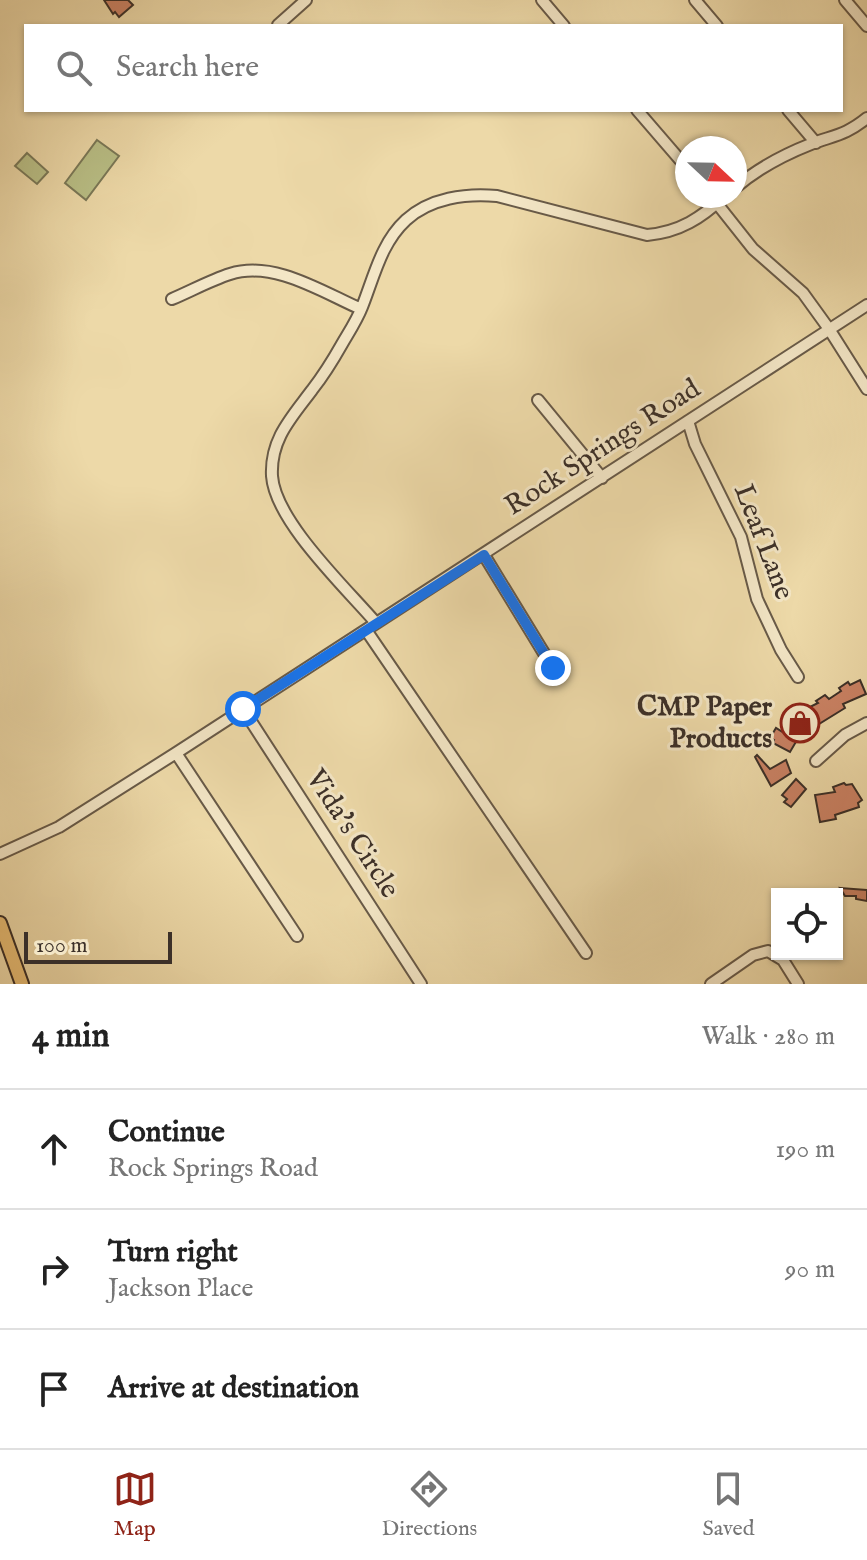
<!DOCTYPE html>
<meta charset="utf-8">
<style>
:root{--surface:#fff;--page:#f2f2f2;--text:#222;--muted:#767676;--line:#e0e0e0;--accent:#8f2418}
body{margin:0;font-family:"IM FELL English",serif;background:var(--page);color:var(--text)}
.controls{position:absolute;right:24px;bottom:24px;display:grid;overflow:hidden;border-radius:0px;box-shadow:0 2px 6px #0004}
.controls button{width:72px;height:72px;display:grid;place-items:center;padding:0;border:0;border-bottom:2px solid var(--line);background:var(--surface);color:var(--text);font:40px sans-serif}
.compass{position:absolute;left:675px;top:136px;width:72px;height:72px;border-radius:50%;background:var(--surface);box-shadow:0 2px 6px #0004;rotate:112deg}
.scale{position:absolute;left:24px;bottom:20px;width:148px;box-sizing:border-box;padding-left:8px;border:4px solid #3c3028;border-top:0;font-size:22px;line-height:28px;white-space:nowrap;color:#3c3028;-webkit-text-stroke:6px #f3e6c6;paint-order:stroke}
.stop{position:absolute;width:24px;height:24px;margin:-18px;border:6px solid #1a73e8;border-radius:50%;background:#fff}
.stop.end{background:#1a73e8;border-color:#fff;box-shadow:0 2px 8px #0008}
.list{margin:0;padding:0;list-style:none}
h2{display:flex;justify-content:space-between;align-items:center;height:104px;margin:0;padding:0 32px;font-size:34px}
h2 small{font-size:26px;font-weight:400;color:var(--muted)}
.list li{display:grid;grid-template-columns:52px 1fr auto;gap:24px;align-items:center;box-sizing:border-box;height:120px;padding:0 32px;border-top:2px solid var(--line)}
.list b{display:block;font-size:30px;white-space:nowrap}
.list p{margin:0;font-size:26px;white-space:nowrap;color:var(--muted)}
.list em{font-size:26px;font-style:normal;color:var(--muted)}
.icon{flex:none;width:44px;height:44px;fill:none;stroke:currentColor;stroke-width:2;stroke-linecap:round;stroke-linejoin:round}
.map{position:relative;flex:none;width:867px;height:984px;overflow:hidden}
.search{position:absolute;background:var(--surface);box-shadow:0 2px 6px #0004;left:24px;right:24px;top:24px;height:88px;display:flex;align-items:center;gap:20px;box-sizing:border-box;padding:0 28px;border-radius:0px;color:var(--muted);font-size:30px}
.sheet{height:464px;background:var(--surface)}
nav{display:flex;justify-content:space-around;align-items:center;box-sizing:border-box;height:112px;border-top:2px solid var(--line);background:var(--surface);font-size:22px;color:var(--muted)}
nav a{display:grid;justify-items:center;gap:4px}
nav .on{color:var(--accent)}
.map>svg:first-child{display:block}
.green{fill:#b9bf86;stroke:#7a7857;stroke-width:2}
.building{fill:#ca8264;stroke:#3c3028;stroke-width:2}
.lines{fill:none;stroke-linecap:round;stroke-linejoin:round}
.minor-casing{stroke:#685a48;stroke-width:14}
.major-casing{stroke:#3c3028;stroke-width:16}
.minor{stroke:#f3e6c6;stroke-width:10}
.major{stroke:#e6bc74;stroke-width:12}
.route{stroke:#1a73e8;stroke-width:10}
.labels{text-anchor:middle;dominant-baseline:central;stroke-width:6;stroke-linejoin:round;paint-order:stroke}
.street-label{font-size:28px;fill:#3c3028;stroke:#f3e6c6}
.poi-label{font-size:28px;font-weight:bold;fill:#3c3028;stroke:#f3e6c6;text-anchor:end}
</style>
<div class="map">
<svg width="867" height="984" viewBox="0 0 867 984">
<rect width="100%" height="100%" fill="#edd9a8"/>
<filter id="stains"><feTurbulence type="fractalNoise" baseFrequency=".0025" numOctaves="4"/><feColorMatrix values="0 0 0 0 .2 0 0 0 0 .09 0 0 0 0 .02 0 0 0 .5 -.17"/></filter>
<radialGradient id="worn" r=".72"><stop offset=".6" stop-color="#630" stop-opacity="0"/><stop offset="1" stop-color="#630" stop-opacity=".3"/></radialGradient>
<path class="green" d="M 97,140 L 119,156 L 86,200 L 65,183 Z
M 27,153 L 48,172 L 37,184 L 15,166 Z"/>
<path class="building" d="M 104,0 L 128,0 L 133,5 L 119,17 L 115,12 L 113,14 Z
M 860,680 L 866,694 L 843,704 L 845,708 L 806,732 L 804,728 L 790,752 L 773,743 L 774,740 L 770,738 L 776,728 L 789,736 L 803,726 L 796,714 L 818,703 L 816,701 L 825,695 L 829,699 L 841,691 L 839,688 L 848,682 L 850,685 Z
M 757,755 L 770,769 L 786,760 L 791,773 L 771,786 L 755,757 Z
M 796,779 L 806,789 L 791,807 L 784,802 L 787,799 L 782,795 Z
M 844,783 L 846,785 L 852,784 L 862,800 L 858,803 L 859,807 L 835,815 L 836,819 L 820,822 L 815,795 L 835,792 L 833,787 Z
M 840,888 L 867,890 L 867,901 L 856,899 L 856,896 L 845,896 Z"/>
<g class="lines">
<defs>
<path id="minor" d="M 542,0 L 564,26
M 695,0 L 717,26
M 845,0 L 867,26
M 278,25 L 306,0
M 637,110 L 687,168
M 788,110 L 816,143
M 735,188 C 758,168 783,155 811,144 C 835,135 846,135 867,118
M 711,196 L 753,249 L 803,293 L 829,329 L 867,389
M 172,299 C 191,291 211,280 230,274 C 274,260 322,292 361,309
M 538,400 L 602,478
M 688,421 L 695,444 L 741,537 L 757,599 L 781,650 L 798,677
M 484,555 L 553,668
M 376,623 C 346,588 275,521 272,476 C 270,439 292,417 312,390 C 323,376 333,360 342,344 C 349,332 357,320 362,307 C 374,277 381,243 406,220 C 430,198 466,193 497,196 L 647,235 C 680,232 701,218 725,196
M 366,630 L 586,953
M 243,709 L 421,984
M 176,753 L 297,936
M 816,761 L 845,735 L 867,723
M 0,854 L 59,827 L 176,753 L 867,305
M 711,984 L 753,955 L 768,951 L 783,960 L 798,984"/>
<path id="major" d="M 0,923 L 22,984"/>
</defs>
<use href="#minor" class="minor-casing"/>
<use href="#major" class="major-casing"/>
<use href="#minor" class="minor"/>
<use href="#major" class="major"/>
</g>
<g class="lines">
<path class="route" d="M 243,709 L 484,555 L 553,668"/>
</g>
<defs>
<symbol id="shop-ring" viewBox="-11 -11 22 22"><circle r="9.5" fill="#f3e6c6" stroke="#8f2418" stroke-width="1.5"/><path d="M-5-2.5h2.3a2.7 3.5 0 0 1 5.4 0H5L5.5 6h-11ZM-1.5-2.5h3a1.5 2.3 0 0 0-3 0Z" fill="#8f2418"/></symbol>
</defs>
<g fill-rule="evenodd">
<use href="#shop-ring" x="778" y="701" width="44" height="44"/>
</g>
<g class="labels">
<g class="street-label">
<text transform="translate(603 448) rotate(-33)">Rock Springs Road</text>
<text transform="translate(763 542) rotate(69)">Leaf Lane</text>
<text transform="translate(352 834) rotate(57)">Vida's Circle</text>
</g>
<g class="poi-label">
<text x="772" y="707">CMP Paper<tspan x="772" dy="32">Products</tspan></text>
</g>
</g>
<rect width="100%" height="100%" filter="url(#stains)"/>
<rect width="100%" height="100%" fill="url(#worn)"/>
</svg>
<div class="controls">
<button><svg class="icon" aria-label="locate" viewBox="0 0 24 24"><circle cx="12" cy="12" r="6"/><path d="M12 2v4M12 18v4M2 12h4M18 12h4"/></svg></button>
</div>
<svg class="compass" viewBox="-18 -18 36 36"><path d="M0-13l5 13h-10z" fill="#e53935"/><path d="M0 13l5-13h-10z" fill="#767676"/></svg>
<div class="scale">100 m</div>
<div class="stop" style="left:243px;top:709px"></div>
<div class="stop end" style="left:553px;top:668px"></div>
<div class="search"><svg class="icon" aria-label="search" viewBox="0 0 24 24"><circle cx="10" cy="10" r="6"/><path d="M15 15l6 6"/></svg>Search here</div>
</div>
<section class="sheet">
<h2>4 min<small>Walk · 280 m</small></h2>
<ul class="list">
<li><svg class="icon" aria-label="ahead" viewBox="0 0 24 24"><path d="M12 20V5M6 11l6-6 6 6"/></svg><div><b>Continue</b><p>Rock Springs Road</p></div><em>190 m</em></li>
<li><svg class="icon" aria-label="right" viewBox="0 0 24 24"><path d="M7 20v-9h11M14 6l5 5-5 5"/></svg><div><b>Turn right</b><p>Jackson Place</p></div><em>90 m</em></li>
<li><svg class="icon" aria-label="arrive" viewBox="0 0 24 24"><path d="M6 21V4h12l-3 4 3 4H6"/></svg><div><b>Arrive at destination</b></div></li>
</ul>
</section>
<nav>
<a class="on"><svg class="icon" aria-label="map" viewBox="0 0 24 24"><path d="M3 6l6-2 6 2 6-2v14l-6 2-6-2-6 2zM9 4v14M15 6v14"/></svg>Map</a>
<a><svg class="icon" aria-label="directions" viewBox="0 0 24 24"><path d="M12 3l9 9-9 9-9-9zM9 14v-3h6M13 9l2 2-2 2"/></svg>Directions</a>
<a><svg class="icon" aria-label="saved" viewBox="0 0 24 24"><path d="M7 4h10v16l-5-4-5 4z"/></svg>Saved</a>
</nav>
